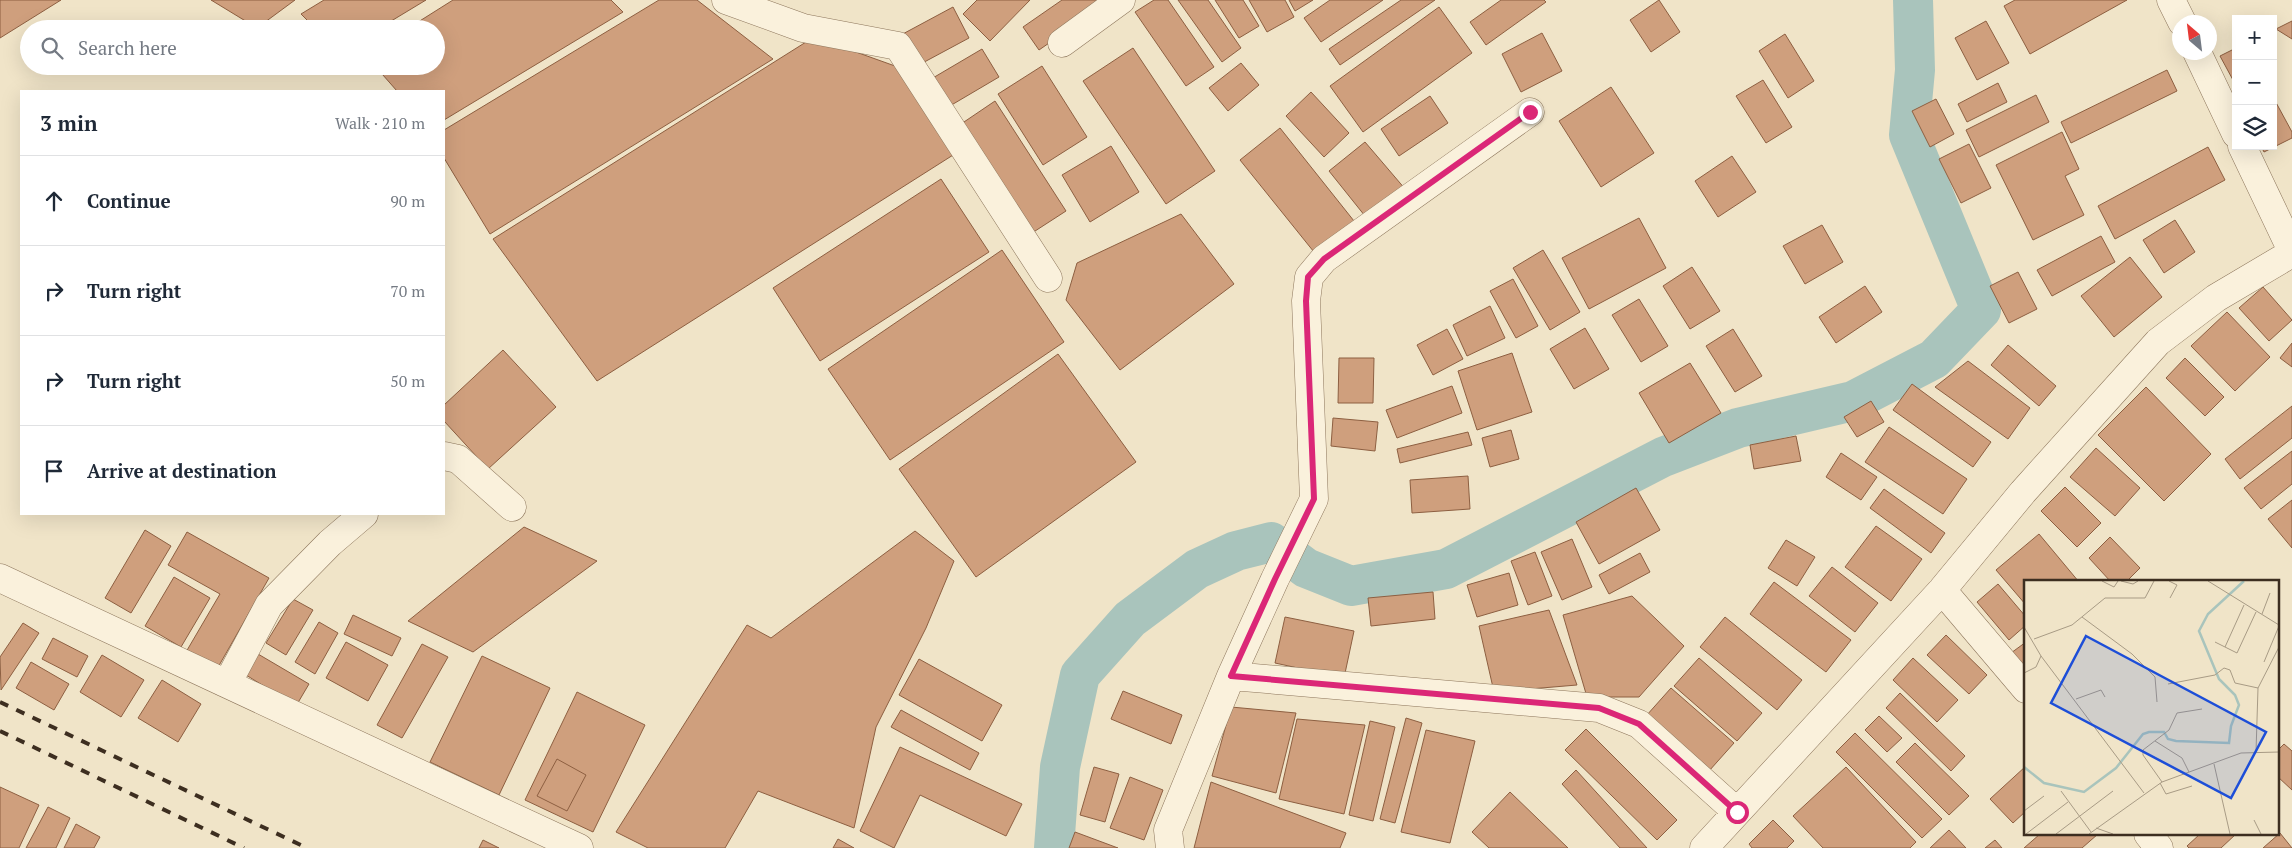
<!DOCTYPE html>
<meta charset="utf-8">
<style>
:root{--surface:#fff;--page:#f6f6f7;--text:#1f2937;--muted:#747a83;--line:#e0e1e3}
body{margin:0;font-family:"PT Serif",serif;background:var(--page);color:var(--text)}
.controls{position:absolute;right:15px;top:15px;display:grid;overflow:hidden;border-radius:0px;box-shadow:0 5px 20px #0002}
.controls button{width:45px;height:45px;display:grid;place-items:center;padding:0;border:0;border-bottom:1px solid var(--line);background:var(--surface);color:var(--text);font:25px sans-serif}
.compass{position:absolute;left:2172px;top:15px;width:45px;height:45px;border-radius:50%;background:var(--surface);box-shadow:0 5px 20px #0002;rotate:332deg}
.stop{position:absolute;width:15px;height:15px;margin:-11px;border:4px solid #db2777;border-radius:50%;background:#fff}
.stop.end{background:#db2777;border-color:#fff;box-shadow:0 1px 5px #0008}
.list{margin:0;padding:0;list-style:none}
h2{display:flex;justify-content:space-between;align-items:center;height:65px;margin:0;padding:0 20px;font-size:21px}
h2 small{font-size:16px;font-weight:400;color:var(--muted)}
.list li{display:grid;grid-template-columns:32px 1fr auto;gap:15px;align-items:center;box-sizing:border-box;height:90px;padding:0 20px;border-top:1px solid var(--line)}
.list b{display:block;font-size:19px;white-space:nowrap}
.list em{font-size:16px;font-style:normal;color:var(--muted)}
.icon{flex:none;width:28px;height:28px;fill:none;stroke:currentColor;stroke-width:2;stroke-linecap:round;stroke-linejoin:round}
.map{position:relative;flex:none;width:2292px;height:848px;overflow:hidden}
.search{position:absolute;background:var(--surface);box-shadow:0 5px 20px #0002;left:20px;top:20px;width:425px;height:55px;display:flex;align-items:center;gap:12px;box-sizing:border-box;padding:0 18px;border-radius:28px;color:var(--muted);font-size:19px}
.panel{position:absolute;background:var(--surface);box-shadow:0 5px 20px #0002;left:20px;top:90px;width:425px;height:425px;border-radius:0px}
.map>svg:first-child{display:block}
.lines{fill:none;stroke-linecap:round;stroke-linejoin:round}
.canal{stroke:#a9c4bc;stroke-width:40}
.building{fill:#cf9f7d;stroke:#8d5f41}
.minor-casing{stroke:#8d765c;stroke-width:29}
.minor{stroke:#faf1dc;stroke-width:28}
.rail{stroke:#3d2e20;stroke-width:4;stroke-dasharray:9 9;stroke-linecap:butt}
.route{stroke:#db2777;stroke-width:6}
.inset-river{fill:none;stroke:#a9c4bc;stroke-width:2.5}
.inset-road{fill:none;stroke:#a89b85;stroke-width:1}
.view{fill:#1d4ed8;fill-opacity:0.15;stroke:#1d4ed8;stroke-width:2.5}
.inset-edge{fill:none;stroke:#3d2e20;stroke-width:2.5}
</style>
<div class="map">
<svg width="2292" height="848" viewBox="0 0 2292 848">
<rect width="100%" height="100%" fill="#f0e4c8"/>
<g class="lines">
<path class="canal" d="M 1054,848 L 1060,767 L 1080,675 L 1130,619 L 1197,569 L 1236,551 L 1271,542 L 1306,568 L 1351,586 L 1446,569 L 1663,457 L 1738,428 L 1853,401 L 1934,359 L 1981,310 L 1909,135 L 1915,70 L 1913,0"/>
</g>
<path class="building" d="M 0,0 L 61,0 L 0,38 Z
M 211,0 L 295,0 L 257,28 Z
M 324,0 L 426,0 L 378,29 L 316,29 L 301,14 Z
M 453,0 L 611,0 L 623,12 L 444,120 L 444,91 L 397,91 L 375,66 L 436,66 L 436,29 L 407,29 Z
M 659,0 L 697,0 L 773,59 L 490,234 L 444,158 L 444,130 Z
M 977,0 L 1030,0 L 990,41 L 963,14 Z
M 1062,0 L 1111,0 L 1039,50 L 1023,27 Z
M 1154,0 L 1168,0 L 1214,67 L 1186,86 L 1135,12 Z
M 1178,0 L 1208,0 L 1241,48 L 1222,62 Z
M 1215,0 L 1243,0 L 1259,26 L 1239,38 Z
M 1249,0 L 1285,0 L 1294,17 L 1267,32 Z
M 1289,0 L 1313,0 L 1295,11 Z
M 1330,0 L 1383,0 L 1321,42 L 1304,18 Z
M 1401,0 L 1435,0 L 1340,65 L 1329,49 Z
M 1501,0 L 1544,0 L 1546,2 L 1486,45 L 1470,22 Z
M 1659,0 L 1680,32 L 1651,52 L 1630,20 Z
M 2015,0 L 2127,0 L 2030,54 L 2004,6 Z
M 953,7 L 969,38 L 915,67 L 899,36 Z
M 1439,7 L 1472,53 L 1363,132 L 1330,86 Z
M 1986,21 L 2009,63 L 1977,80 L 1955,38 Z
M 2292,21 L 2292,39 L 2276,29 Z
M 1542,33 L 1562,71 L 1521,92 L 1502,54 Z
M 1785,34 L 1814,81 L 1788,98 L 1759,51 Z
M 814,37 L 909,71 L 961,150 L 597,381 L 493,239 Z
M 1133,48 L 1215,171 L 1166,204 L 1083,81 Z
M 2236,48 L 2236,78 L 2233,80 L 2220,56 Z
M 982,49 L 999,77 L 943,110 L 926,82 Z
M 1241,63 L 1259,85 L 1228,111 L 1209,88 Z
M 1042,66 L 1087,137 L 1043,165 L 998,94 Z
M 2167,70 L 2177,91 L 2071,143 L 2061,122 Z
M 1763,80 L 1792,127 L 1766,143 L 1736,96 Z
M 1998,83 L 2007,102 L 1967,122 L 1958,104 Z
M 1611,87 L 1654,153 L 1601,187 L 1559,121 Z
M 1311,92 L 1349,133 L 1324,157 L 1286,116 Z
M 2036,95 L 2049,122 L 1979,157 L 1966,130 Z
M 1430,96 L 1448,123 L 1399,156 L 1381,129 Z
M 2273,97 L 2292,132 L 2292,138 L 2264,152 L 2261,146 L 2273,146 Z
M 1936,99 L 1954,134 L 1930,147 L 1912,111 Z
M 995,101 L 1066,211 L 1032,233 L 961,124 Z
M 1280,128 L 1358,226 L 1318,257 L 1240,160 Z
M 2062,132 L 2079,169 L 2065,176 L 2084,215 L 2033,240 L 1996,165 Z
M 1365,142 L 1406,190 L 1369,221 L 1329,171 Z
M 1969,144 L 1991,188 L 1961,203 L 1939,159 Z
M 1111,146 L 1139,192 L 1090,222 L 1062,175 Z
M 2208,147 L 2225,180 L 2115,239 L 2098,206 Z
M 1732,156 L 1756,192 L 1718,217 L 1695,181 Z
M 941,179 L 989,252 L 820,361 L 773,288 Z
M 1181,214 L 1234,284 L 1120,370 L 1066,300 L 1077,263 Z
M 1639,218 L 1666,268 L 1589,309 L 1562,258 Z
M 2175,220 L 2195,252 L 2164,273 L 2143,240 Z
M 1822,225 L 1843,262 L 1805,284 L 1783,246 Z
M 2101,236 L 2115,262 L 2052,296 L 2037,270 Z
M 1002,250 L 1064,342 L 890,460 L 828,369 Z
M 1543,250 L 1580,312 L 1550,330 L 1513,268 Z
M 2130,257 L 2162,297 L 2114,337 L 2081,296 Z
M 1692,267 L 1720,311 L 1690,329 L 1663,286 Z
M 2018,272 L 2037,309 L 2009,323 L 1990,286 Z
M 1513,279 L 1538,326 L 1516,338 L 1490,291 Z
M 1865,286 L 1882,312 L 1836,343 L 1819,317 Z
M 2263,287 L 2292,320 L 2269,341 L 2239,308 Z
M 1639,299 L 1668,346 L 1641,362 L 1612,315 Z
M 1490,306 L 1505,338 L 1467,356 L 1453,325 Z
M 2227,312 L 2270,357 L 2235,391 L 2191,346 Z
M 1585,328 L 1609,369 L 1574,389 L 1550,349 Z
M 1447,329 L 1463,359 L 1433,375 L 1417,345 Z
M 1733,329 L 1762,376 L 1735,392 L 1706,346 Z
M 2292,343 L 2292,367 L 2280,358 Z
M 2008,345 L 2056,386 L 2039,406 L 1991,365 Z
M 503,350 L 556,407 L 488,469 L 444,421 L 444,405 Z
M 1512,353 L 1532,412 L 1477,430 L 1458,371 Z
M 1058,354 L 1136,462 L 976,577 L 899,469 Z
M 1339,358 L 1374,358 L 1373,403 L 1338,403 Z
M 2185,358 L 2224,397 L 2205,416 L 2166,378 Z
M 1968,361 L 2030,408 L 2008,439 L 1935,387 Z
M 1690,363 L 1721,413 L 1669,443 L 1639,393 Z
M 1912,384 L 1991,442 L 1973,467 L 1893,410 Z
M 1452,386 L 1462,413 L 1397,438 L 1386,410 Z
M 2146,387 L 2211,454 L 2164,501 L 2098,435 Z
M 1871,401 L 1884,422 L 1857,437 L 1844,417 Z
M 2292,406 L 2292,438 L 2240,479 L 2225,459 Z
M 1333,418 L 1378,422 L 1375,451 L 1331,446 Z
M 1889,427 L 1967,479 L 1943,514 L 1865,462 Z
M 1511,430 L 1519,459 L 1490,467 L 1482,438 Z
M 1468,432 L 1472,445 L 1400,463 L 1397,449 Z
M 1796,436 L 1801,461 L 1754,469 L 1750,445 Z
M 2096,448 L 2140,488 L 2115,516 L 2070,477 Z
M 2292,451 L 2292,484 L 2261,509 L 2244,488 Z
M 1841,453 L 1877,477 L 1861,500 L 1826,477 Z
M 1468,476 L 1470,509 L 1412,513 L 1410,480 Z
M 2065,487 L 2101,523 L 2077,547 L 2041,511 Z
M 1636,488 L 1660,530 L 1599,564 L 1576,522 Z
M 1884,489 L 1945,533 L 1931,553 L 1870,508 Z
M 2292,500 L 2292,548 L 2268,519 Z
M 1876,526 L 1922,559 L 1891,601 L 1845,567 Z
M 524,527 L 597,561 L 473,652 L 408,621 Z
M 145,530 L 171,546 L 131,613 L 105,598 Z
M 915,531 L 954,561 L 926,628 L 876,727 L 854,828 L 758,791 L 725,848 L 648,848 L 616,832 L 747,625 L 771,638 Z
M 187,532 L 269,578 L 217,669 L 186,652 L 220,594 L 168,565 Z
M 2039,534 L 2079,582 L 2026,582 L 2026,605 L 1996,570 Z
M 2110,537 L 2140,568 L 2126,582 L 2111,582 L 2089,558 Z
M 1572,539 L 1592,587 L 1562,600 L 1541,552 Z
M 1786,540 L 1815,557 L 1797,586 L 1768,568 Z
M 1535,552 L 1552,596 L 1528,605 L 1511,561 Z
M 1640,553 L 1650,572 L 1609,594 L 1599,575 Z
M 1832,567 L 1878,603 L 1855,632 L 1809,596 Z
M 1509,573 L 1518,605 L 1477,617 L 1467,585 Z
M 174,577 L 210,598 L 181,647 L 145,626 Z
M 1774,582 L 1851,640 L 1826,672 L 1750,614 Z
M 1998,584 L 2026,617 L 2026,625 L 2009,640 L 1977,602 Z
M 1433,592 L 1435,619 L 1371,626 L 1368,598 Z
M 1632,596 L 1684,646 L 1639,697 L 1587,697 L 1563,615 Z
M 293,599 L 313,610 L 286,655 L 266,643 Z
M 1549,610 L 1577,685 L 1494,692 L 1479,626 Z
M 353,615 L 401,638 L 392,656 L 344,634 Z
M 1285,617 L 1354,631 L 1344,678 L 1275,663 Z
M 1725,617 L 1802,680 L 1777,710 L 1700,647 Z
M 319,622 L 338,633 L 315,674 L 295,662 Z
M 23,623 L 39,633 L 1,690 L 0,657 Z
M 1946,635 L 1987,675 L 1969,694 L 1927,655 Z
M 53,638 L 88,656 L 77,677 L 42,659 Z
M 346,642 L 388,665 L 368,701 L 326,678 Z
M 2026,642 L 2026,672 L 2011,653 Z
M 422,644 L 448,657 L 402,738 L 377,725 Z
M 258,654 L 309,684 L 296,706 L 246,675 Z
M 102,655 L 144,680 L 121,717 L 80,692 Z
M 482,656 L 550,688 L 499,795 L 430,762 Z
M 1699,658 L 1762,713 L 1737,741 L 1674,686 Z
M 1913,658 L 1958,700 L 1937,722 L 1893,680 Z
M 919,659 L 1002,705 L 982,741 L 899,695 Z
M 31,662 L 69,684 L 54,710 L 16,688 Z
M 162,680 L 201,704 L 178,742 L 138,718 Z
M 1671,688 L 1734,743 L 1709,771 L 1646,716 Z
M 1123,691 L 1182,715 L 1171,744 L 1111,719 Z
M 577,692 L 645,725 L 593,832 L 525,800 Z
M 1900,693 L 1965,756 L 1951,771 L 1886,708 Z
M 1231,707 L 1296,713 L 1276,793 L 1212,776 Z
M 901,710 L 979,753 L 970,770 L 891,727 Z
M 1879,716 L 1902,738 L 1887,752 L 1865,730 Z
M 1406,718 L 1422,723 L 1395,823 L 1380,819 Z
M 1297,719 L 1365,725 L 1344,814 L 1279,799 Z
M 1370,721 L 1395,727 L 1373,821 L 1349,815 Z
M 1586,729 L 1677,820 L 1657,840 L 1565,750 Z
M 1426,730 L 1475,741 L 1450,843 L 1401,832 Z
M 1855,733 L 1942,819 L 1922,838 L 1836,752 Z
M 1915,743 L 1969,796 L 1949,815 L 1896,762 Z
M 2284,744 L 2292,751 L 2292,790 L 2278,777 L 2278,750 Z
M 900,747 L 1022,804 L 1006,836 L 920,795 L 894,848 L 860,831 Z
M 557,759 L 586,775 L 567,811 L 537,796 Z
M 2026,766 L 2026,811 L 2013,823 L 1990,799 Z
M 1094,767 L 1119,774 L 1105,822 L 1080,815 Z
M 1846,767 L 1916,842 L 1910,848 L 1823,848 L 1793,816 Z
M 1576,770 L 1647,848 L 1620,848 L 1562,784 Z
M 1130,777 L 1163,790 L 1144,840 L 1110,828 Z
M 1211,782 L 1346,833 L 1340,848 L 1194,848 Z
M 0,787 L 39,805 L 19,848 L 0,848 Z
M 1510,792 L 1568,848 L 1489,848 L 1472,832 Z
M 48,807 L 70,818 L 56,848 L 26,848 Z
M 1773,820 L 1794,841 L 1787,848 L 1752,848 L 1749,844 Z
M 76,824 L 100,837 L 94,848 L 64,848 Z
M 1949,830 L 1966,848 L 1930,848 Z
M 1075,832 L 1118,848 L 1069,848 Z
M 2280,833 L 2292,848 L 2263,848 Z
M 2040,834 L 2098,834 L 2082,848 L 2024,848 Z
M 2200,834 L 2236,834 L 2221,848 L 2189,848 L 2187,846 Z
M 838,839 L 854,848 L 833,848 Z
M 483,840 L 499,848 L 479,848 Z
M 1995,840 L 2002,848 L 1985,848 Z"/>
<g class="lines">
<defs>
<path id="minor" d="M 726,0 L 803,28 L 898,46 L 1048,278
M 2171,0 L 2182,22
M 1062,43 L 1121,0
M 2197,52 L 2236,134
M 2242,146 L 2292,251
M 444,456 L 458,459 L 512,507
M 0,578 L 579,848
M 1942,590 L 2026,689
M 1231,676 L 1599,708 L 1639,724 L 1737,812
M 228,682 L 269,605 L 330,543 L 364,514
M 2148,834 L 2159,848
M 1170,848 L 1168,830 L 1231,676 L 1275,579 L 1314,499 L 1306,301 L 1309,277 L 1324,259 L 1530,112
M 1704,848 L 1942,590 L 2023,492 L 2158,342 L 2216,298 L 2292,253"/>
</defs>
<use href="#minor" class="minor-casing"/>
<use href="#minor" class="minor"/>
<path class="rail" d="M 0,702 L 307,848
M 0,731 L 244,848"/>
</g>
<g class="lines">
<path class="route" d="M 1530,112 L 1324,259 L 1308,277 L 1306,301 L 1314,499 L 1275,579 L 1231,676 L 1599,708 L 1639,724 L 1737,812"/>
</g>
<g transform="translate(2024 580)">
<rect width="255" height="255" fill="#f0e4c8"/>
<path class="inset-river" d="M 0,187 L 20,203 L 60,212 L 92,188 L 119,154 L 125,152 L 140,152 L 144,159 L 152,161 L 205,163 L 207,146 L 215,125 L 211,115 L 195,99 L 175,51 L 184,34 L 220,1"/>
<path class="inset-road" d="M 78,1 L 90,7 L 94,1M 97,1 L 109,4 L 114,1M 145,1 L 153,5 L 146,18M 184,1 L 255,45M 238,34 L 246,13M 58,37 L 108,74 L 131,97 L 133,122M 0,47 L 17,76 L 120,213M 10,59 L 48,45 L 81,18 L 121,18 L 130,1M 191,62 L 213,73 L 232,32M 201,67 L 220,25M 240,82 L 255,46M 0,93 L 12,87 L 17,76M 144,104 L 191,95 L 200,88 L 206,90 L 211,103 L 234,108M 52,119 L 77,110 L 81,117M 131,161 L 158,178 L 165,192M 232,172 L 234,108 L 255,67M 190,184 L 206,254M 138,202 L 119,175 L 119,170 L 145,150 L 153,133 L 178,129M 136,203 L 142,214 L 168,206M 37,211 L 67,252M 0,231 L 20,216M 230,240 L 237,254M 72,248 L 89,254M 2,254 L 44,222M 32,254 L 89,211M 65,254 L 138,202 L 217,173 L 255,172"/>
<path class="view" d="M 62,56 L 242,152 L 207,218 L 27,123 Z"/>
<rect width="255" height="255" class="inset-edge"/>
</g>
</svg>
<div class="controls">
<button>+</button>
<button>−</button>
<button><svg class="icon" aria-label="layers" viewBox="0 0 24 24"><path d="M12 4l9 5-9 5-9-5zM3 14l9 5 9-5"/></svg></button>
</div>
<svg class="compass" viewBox="-18 -18 36 36"><path d="M0-13l5 13h-10z" fill="#e53935"/><path d="M0 13l5-13h-10z" fill="#747a83"/></svg>
<div class="stop" style="left:1737px;top:812px"></div>
<div class="stop end" style="left:1530px;top:112px"></div>
<div class="search"><svg class="icon" aria-label="search" viewBox="0 0 24 24"><circle cx="10" cy="10" r="6"/><path d="M15 15l6 6"/></svg>Search here</div>
<section class="panel">
<h2>3 min<small>Walk · 210 m</small></h2>
<ul class="list">
<li><svg class="icon" aria-label="ahead" viewBox="0 0 24 24"><path d="M12 20V5M6 11l6-6 6 6"/></svg><div><b>Continue</b></div><em>90 m</em></li>
<li><svg class="icon" aria-label="right" viewBox="0 0 24 24"><path d="M7 20v-9h11M14 6l5 5-5 5"/></svg><div><b>Turn right</b></div><em>70 m</em></li>
<li><svg class="icon" aria-label="right" viewBox="0 0 24 24"><path d="M7 20v-9h11M14 6l5 5-5 5"/></svg><div><b>Turn right</b></div><em>50 m</em></li>
<li><svg class="icon" aria-label="arrive" viewBox="0 0 24 24"><path d="M6 21V4h12l-3 4 3 4H6"/></svg><div><b>Arrive at destination</b></div></li>
</ul>
</section>
</div>
